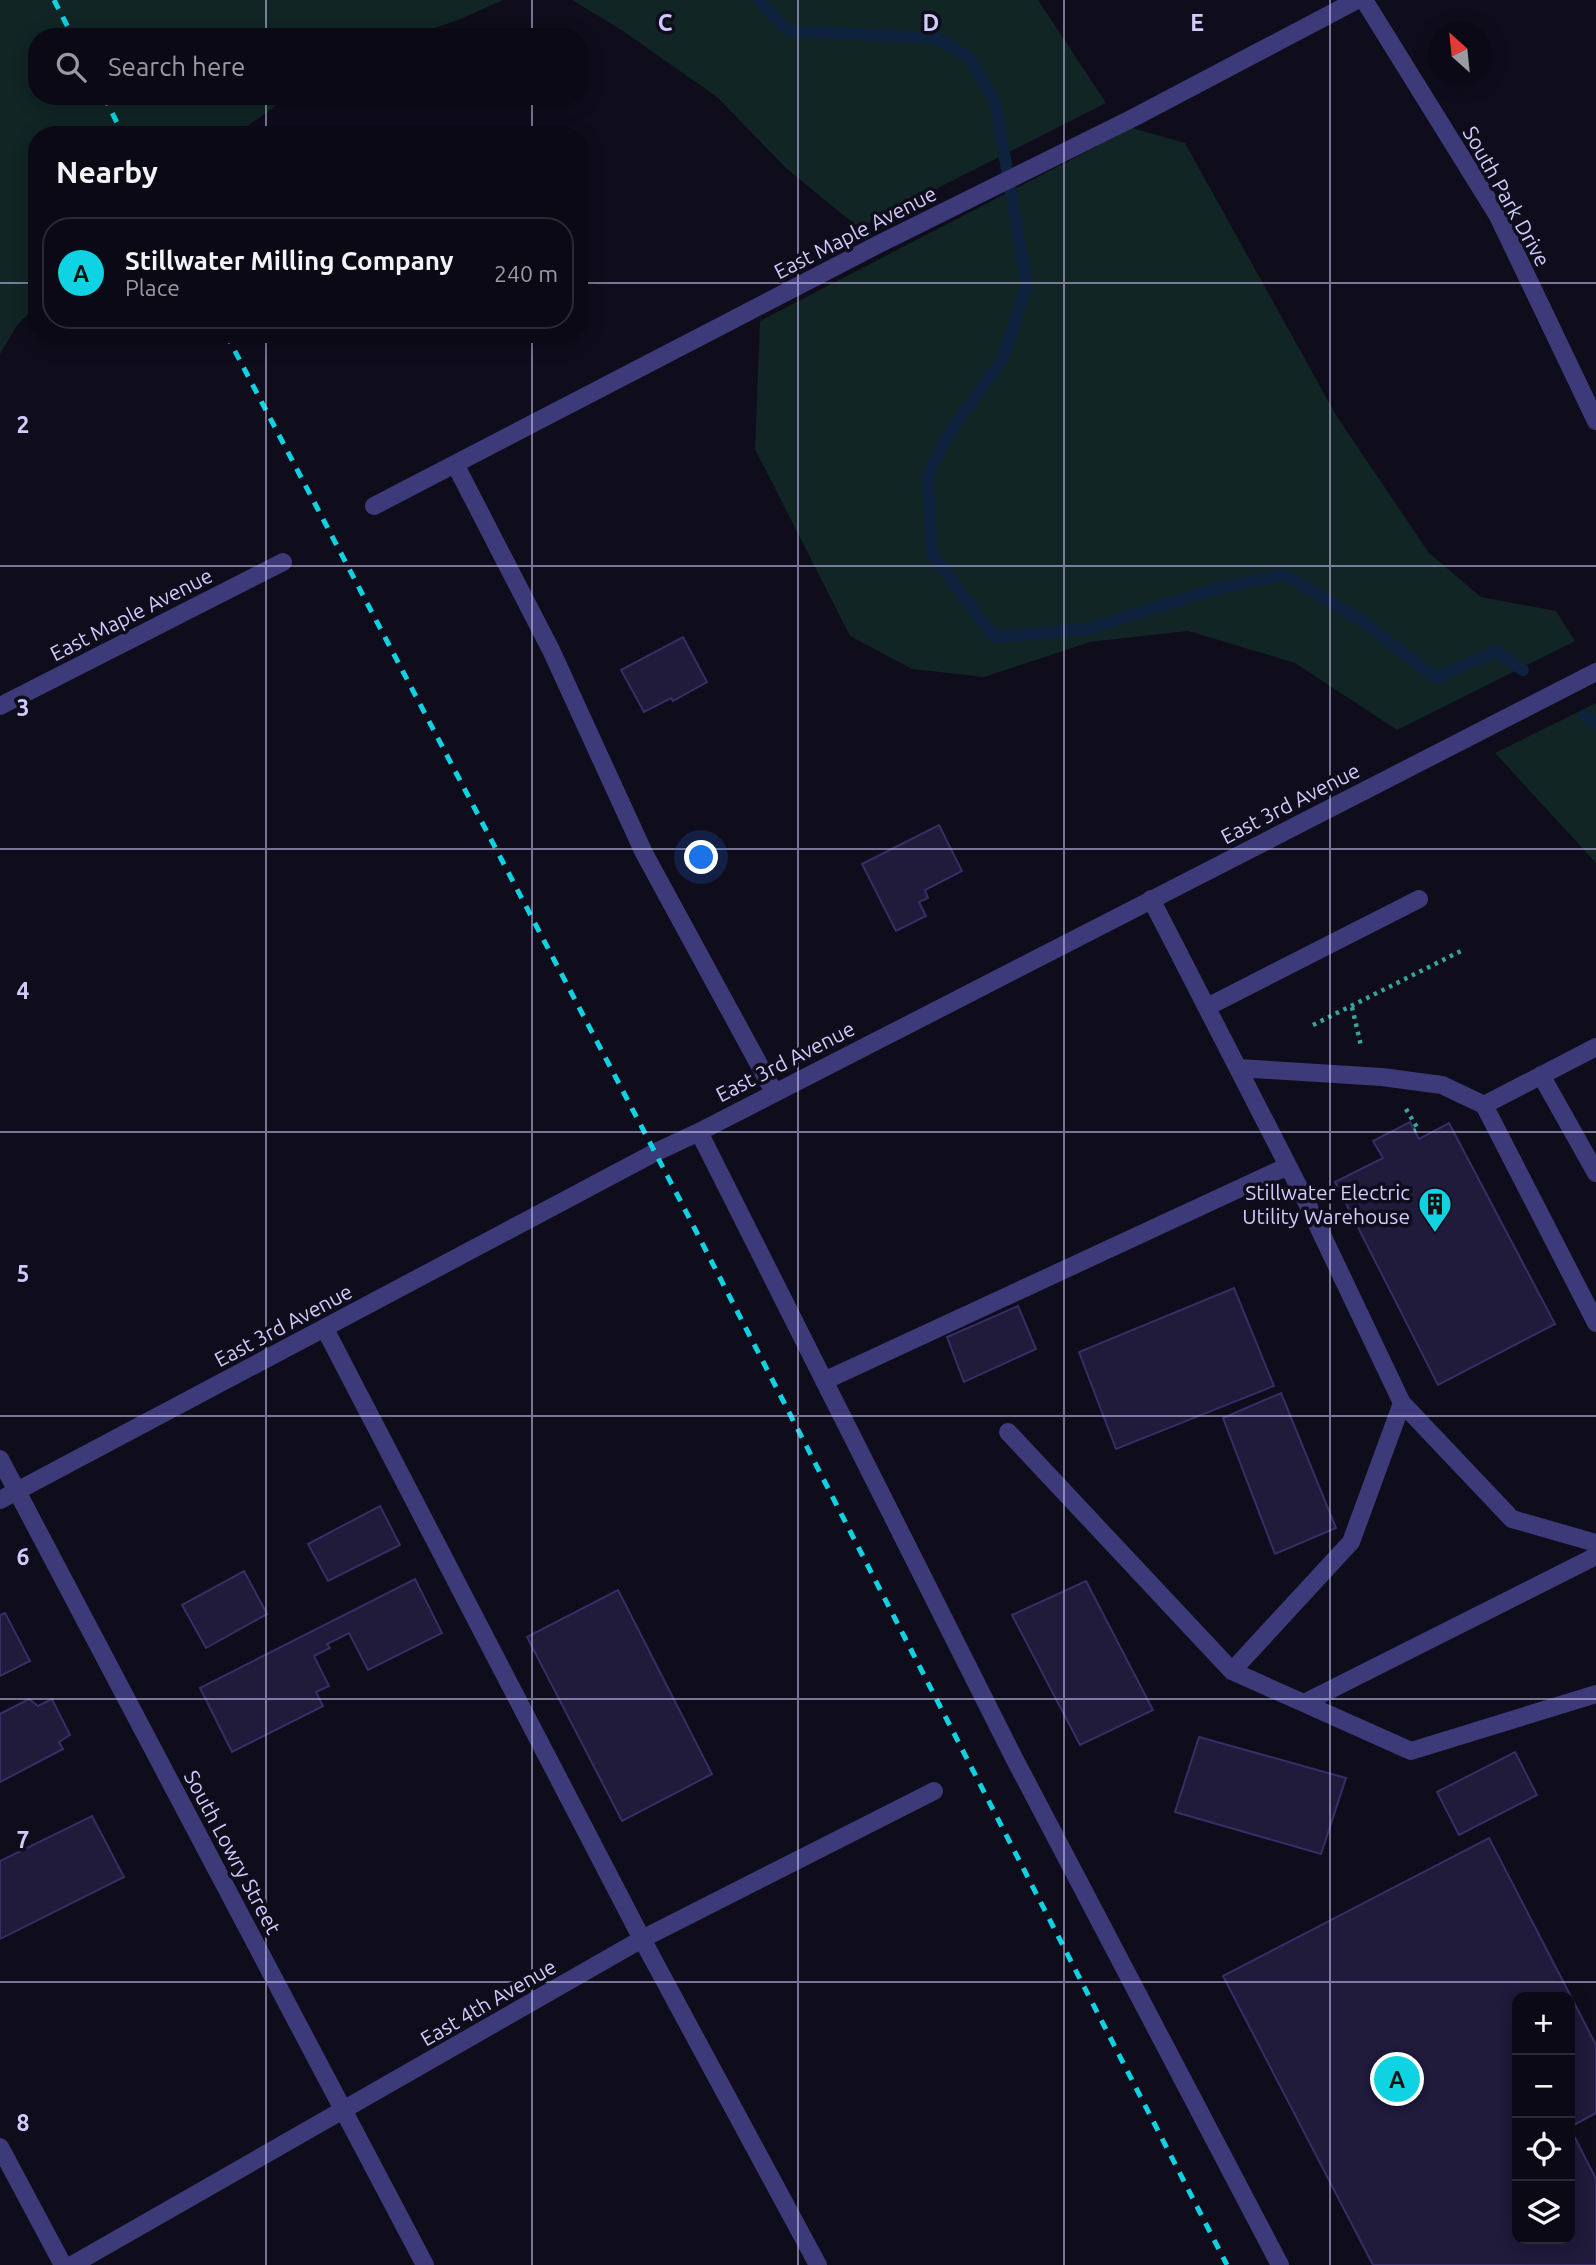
<!DOCTYPE html>
<meta charset="utf-8">
<style>
:root{--surface:#0b0915;--page:#191722;--text:#f1f3f6;--muted:#9a9aa0;--line:#2b2a34;--accent:#0fd2e3}
body{margin:0;font-family:Ubuntu,sans-serif;background:var(--page);color:var(--text)}
.controls{position:absolute;right:21px;bottom:21px;display:grid;overflow:hidden;border-radius:14px;box-shadow:0 4px 18px #0003}
.controls button{width:63px;height:63px;display:grid;place-items:center;padding:0;border:0;border-bottom:2px solid var(--line);background:var(--surface);color:var(--text);font:35px sans-serif}
.compass{position:absolute;left:1428px;top:21px;width:63px;height:63px;border-radius:50%;background:var(--surface);box-shadow:0 4px 18px #0003;rotate:333deg}
.you{position:absolute;left:702px;top:858px;width:24px;height:24px;margin:-18px;border:5px solid #fff;border-radius:50%;background:#1a73e8;box-shadow:0 0 0 10px #1a73e833}
.badge{display:grid;place-items:center;width:46px;height:46px;border-radius:50%;background:var(--accent);color:#111;font-size:23px;font-weight:700}
.pin{position:absolute;translate:-50% -50%;border:4px solid #fff;box-shadow:0 2px 7px #0006}
.list{margin:0;padding:0;list-style:none}
h2{display:flex;justify-content:space-between;align-items:center;height:91px;margin:0;padding:0 28px;font-size:30px}
h2 small{font-size:23px;font-weight:400;color:var(--muted)}
.list li{display:grid;grid-template-columns:46px 1fr auto;gap:21px;align-items:center;box-sizing:border-box;height:112px;margin:0 14px 14px;padding:0 14px;border:2px solid var(--line);border-radius:28px}
.list b{display:block;font-size:26px;white-space:nowrap}
.list p{margin:0;font-size:23px;white-space:nowrap;color:var(--muted)}
.list em{font-size:23px;font-style:normal;color:var(--muted)}
.icon{flex:none;width:38px;height:38px;fill:none;stroke:currentColor;stroke-width:2;stroke-linecap:round;stroke-linejoin:round}
.map{position:relative;flex:none;width:1596px;height:2265px;overflow:hidden}
.search{position:absolute;background:var(--surface);box-shadow:0 4px 18px #0003;left:28px;top:28px;width:560px;height:77px;display:flex;align-items:center;gap:18px;box-sizing:border-box;padding:0 24px;border-radius:28px;color:var(--muted);font-size:26px}
.panel{position:absolute;background:var(--surface);box-shadow:0 4px 18px #0003;left:28px;top:126px;width:560px;height:217px;border-radius:28px}
.map>svg:first-child{display:block}
.green{fill:#102524}
.lines{fill:none;stroke-linecap:round;stroke-linejoin:round}
.stream{stroke:#0e223e;stroke-width:12}
.building{fill:#201a3b;stroke:#382d66;stroke-width:2}
.path{stroke:#34a69d;stroke-width:4.5;stroke-dasharray:3.5 5;stroke-linecap:butt}
.minor{stroke:#3c3a78;stroke-width:18}
.rail{stroke:#0fd2e3;stroke-width:5;stroke-dasharray:10 9;stroke-linecap:butt}
.grid{fill:none;stroke:#d0cbfc;stroke-width:2;stroke-opacity:0.55}
.labels{text-anchor:middle;dominant-baseline:central;stroke-width:7;stroke-linejoin:round;paint-order:stroke}
.street-label{font-size:21px;fill:#d0cbfc;stroke:#0f0c1c}
.poi-label{font-size:21px;fill:#d0cbfc;stroke:#0f0c1c;text-anchor:end}
.grid-label{font-size:23px;text-anchor:middle;font-weight:bold;fill:#d0cbfc;stroke:#0f0c1c;stroke-width:7;stroke-linejoin:round;paint-order:stroke}
</style>
<div class="map">
<svg width="1596" height="2265" viewBox="0 0 1596 2265">
<rect width="100%" height="100%" fill="#0f0c1c"/>
<path class="green" d="M 0,0 L 503,0 L 458,20 L 408,37 L 37,37 L 37,96 L 290,96 L 235,135 L 37,135 L 37,305 L 18,324 L 0,354 Z
M 572,0 L 1038,0 L 1106,103 L 859,228 L 787,169 L 717,97 L 623,31 Z
M 1132,128 L 1185,143 L 1336,415 L 1429,553 L 1481,597 L 1556,611 L 1575,641 L 1397,730 L 1295,663 L 1188,631 L 1090,642 L 984,677 L 912,669 L 850,636 L 755,449 L 760,321 Z
M 1596,703 L 1596,863 L 1495,753 Z"/>
<g class="lines">
<path class="stream" d="M 759,0 L 788,31 L 935,38 L 969,57 L 995,101 L 1027,285 L 1003,358 L 948,435 L 928,475 L 932,554 L 994,637 L 1088,629 L 1215,589 L 1285,575 L 1362,621 L 1436,678 L 1496,651 L 1523,670
M 1585,716 L 1596,724"/>
</g>
<path class="building" d="M 683,637 L 707,682 L 673,701 L 671,698 L 644,712 L 621,670 Z
M 939,825 L 962,871 L 925,890 L 928,898 L 919,902 L 926,916 L 896,931 L 862,864 Z
M 1410,1122 L 1419,1139 L 1449,1123 L 1555,1324 L 1438,1385 L 1335,1182 L 1383,1158 L 1373,1141 Z
M 1234,1288 L 1274,1386 L 1116,1449 L 1079,1352 Z
M 1018,1306 L 1036,1349 L 964,1382 L 947,1337 Z
M 1281,1393 L 1336,1528 L 1275,1554 L 1223,1418 Z
M 380,1506 L 400,1545 L 328,1581 L 308,1544 Z
M 244,1571 L 267,1614 L 206,1648 L 182,1605 Z
M 415,1579 L 442,1633 L 368,1670 L 349,1633 L 327,1644 L 330,1648 L 314,1656 L 329,1686 L 316,1692 L 323,1706 L 232,1752 L 200,1688 Z
M 1086,1581 L 1153,1710 L 1080,1745 L 1012,1615 Z
M 618,1590 L 712,1774 L 622,1821 L 527,1637 Z
M 5,1613 L 30,1661 L 0,1676 L 0,1615 Z
M 29,1699 L 38,1706 L 52,1699 L 70,1735 L 59,1742 L 63,1749 L 0,1782 L 0,1714 Z
M 1199,1737 L 1346,1778 L 1321,1854 L 1175,1812 Z
M 1515,1752 L 1537,1795 L 1459,1835 L 1437,1792 Z
M 92,1816 L 124,1877 L 0,1939 L 0,1861 Z
M 1489,1838 L 1596,2045 L 1596,2113 L 1570,2127 L 1570,1997 L 1517,1997 L 1517,2239 L 1570,2239 L 1570,2128 L 1596,2179 L 1596,2265 L 1373,2265 L 1223,1976 Z"/>
<g class="lines">
<path class="path" d="M 1352,1007 L 1361,1046
M 1313,1025 L 1461,951
M 1406,1109 L 1418,1129 L 1414,1131"/>
<path class="minor" d="M 1364,0 L 1498,216 L 1596,421
M 455,464 L 551,650 L 644,853 L 774,1092
M 374,506 L 877,245 L 1133,118 L 1357,0
M 0,706 L 283,562
M 1151,899 L 1304,1197 L 1402,1403 L 1512,1519 L 1596,1543
M 1207,1007 L 1419,899
M 1238,1068 L 1382,1077 L 1442,1085 L 1484,1105 L 1596,1323
M 1541,1075 L 1596,1173
M 1484,1105 L 1596,1047
M 699,1132 L 1013,1756 L 1280,2265
M 325,1329 L 642,1939 L 818,2265
M 824,1381 L 1288,1166
M 1008,1432 L 1232,1671 L 1411,1751 L 1596,1694
M 0,1459 L 425,2265
M 0,1500 L 654,1153 L 699,1132 L 1596,672
M 1232,1671 L 1351,1542 L 1402,1403
M 1304,1703 L 1596,1556
M 0,2147 L 63,2265
M 72,2265 L 642,1939 L 934,1791"/>
<path class="rail" d="M 54,0 L 73,37
M 104,96 L 123,135
M 226,334 L 680,1200 L 1227,2265"/>
</g>
<path class="grid" d="M 266,0 L 266,37M 532,0 L 532,37M 798,0 L 798,2265M 1064,0 L 1064,2265M 1330,0 L 1330,2265M 266,96 L 266,135M 532,96 L 532,135M 0,283 L 37,283M 579,283 L 1596,283M 266,334 L 266,2265M 532,334 L 532,2265M 0,566 L 1596,566M 0,849 L 1596,849M 0,1132 L 1596,1132M 0,1416 L 1596,1416M 0,1699 L 1596,1699M 0,1982 L 1596,1982"/>
<defs>
<symbol id="building-pin" viewBox="-11 -11 22 30"><path d="M0 17L-7.5 6A9.5 9.5 0 1 1 7.5 6Z" fill="#0fd2e3" stroke="#0f0c1c"/><path d="M-4-6H4V6H1V3H-1V6H-4ZM-2.5-4.3h1.7v1.8h-1.7ZM.8-4.3h1.7v1.8H.8ZM-2.5-1h1.7V.8h-1.7ZM.8-1h1.7V.8H.8Z" fill="#111"/></symbol>
</defs>
<g fill-rule="evenodd">
<use href="#building-pin" x="1416" y="1185" width="38" height="52"/>
</g>
<g class="labels">
<g class="street-label">
<text transform="translate(1507 196) rotate(61)">South Park Drive</text>
<text transform="translate(855 232) rotate(-27)">East Maple Avenue</text>
<text transform="translate(131 614) rotate(-27)">East Maple Avenue</text>
<text transform="translate(1290 803) rotate(-27)">East 3rd Avenue</text>
<text transform="translate(785 1061) rotate(-27)">East 3rd Avenue</text>
<text transform="translate(283 1325) rotate(-28)">East 3rd Avenue</text>
<text transform="translate(233 1852) rotate(62)">South Lowry Street</text>
<text transform="translate(488 2002) rotate(-30)">East 4th Avenue</text>
</g>
<g class="poi-label">
<text x="1410" y="1192">Stillwater Electric<tspan x="1410" dy="24">Utility Warehouse</tspan></text>
</g>
</g>
<g class="grid-label">
<text x="665" y="31">C</text>
<text x="931" y="31">D</text>
<text x="1197" y="31">E</text>
<text x="23" y="433">2</text>
<text x="23" y="716">3</text>
<text x="23" y="999">4</text>
<text x="23" y="1282">5</text>
<text x="23" y="1565">6</text>
<text x="23" y="1848">7</text>
<text x="23" y="2131">8</text>
</g>
</svg>
<div class="controls">
<button>+</button>
<button>−</button>
<button><svg class="icon" aria-label="locate" viewBox="0 0 24 24"><circle cx="12" cy="12" r="6"/><path d="M12 2v4M12 18v4M2 12h4M18 12h4"/></svg></button>
<button><svg class="icon" aria-label="layers" viewBox="0 0 24 24"><path d="M12 4l9 5-9 5-9-5zM3 14l9 5 9-5"/></svg></button>
</div>
<svg class="compass" viewBox="-18 -18 36 36"><path d="M0-13l5 13h-10z" fill="#e53935"/><path d="M0 13l5-13h-10z" fill="#9a9aa0"/></svg>
<div class="you"></div>
<div class="pin badge" style="left:1397px;top:2079px">A</div>
<div class="search"><svg class="icon" aria-label="search" viewBox="0 0 24 24"><circle cx="10" cy="10" r="6"/><path d="M15 15l6 6"/></svg>Search here</div>
<section class="panel">
<h2>Nearby<small></small></h2>
<ul class="list">
<li><span class="badge">A</span><div><b>Stillwater Milling Company</b><p>Place</p></div><em>240 m</em></li>
</ul>
</section>
</div>
